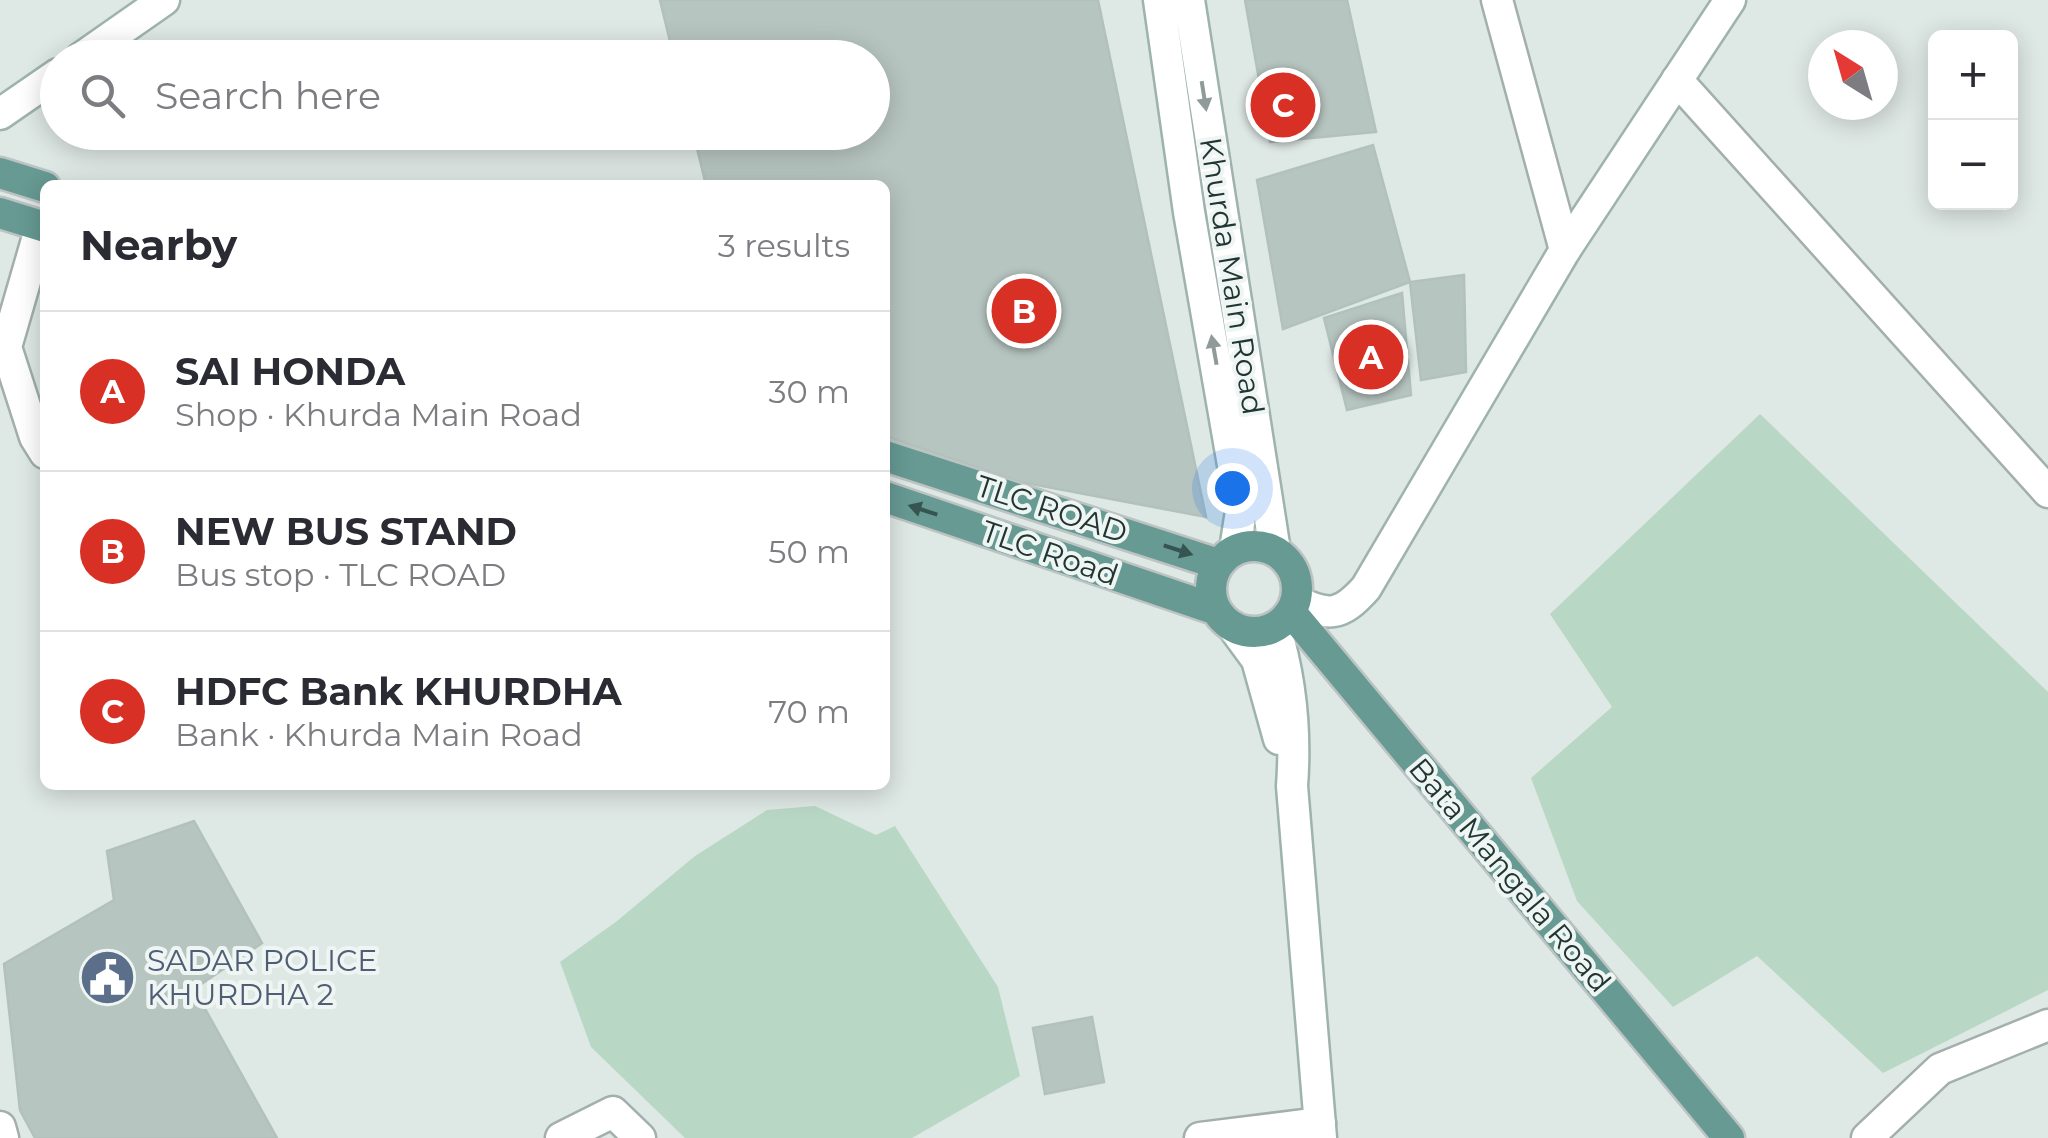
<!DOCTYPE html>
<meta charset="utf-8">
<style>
:root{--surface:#fff;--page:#f7f7f7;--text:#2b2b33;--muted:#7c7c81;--line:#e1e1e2;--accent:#d93025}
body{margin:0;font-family:Montserrat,sans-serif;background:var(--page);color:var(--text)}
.controls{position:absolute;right:30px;top:30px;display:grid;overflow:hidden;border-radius:15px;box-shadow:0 5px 25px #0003}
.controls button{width:90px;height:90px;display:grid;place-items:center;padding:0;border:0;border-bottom:2px solid var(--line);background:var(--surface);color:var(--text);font:50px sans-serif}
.compass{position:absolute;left:1808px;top:30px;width:90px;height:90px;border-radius:50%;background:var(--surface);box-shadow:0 5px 25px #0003;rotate:323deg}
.you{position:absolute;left:1232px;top:488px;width:35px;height:35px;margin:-25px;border:8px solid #fff;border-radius:50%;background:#1a73e8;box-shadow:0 0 0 15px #1a73e833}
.badge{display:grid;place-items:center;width:65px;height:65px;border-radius:50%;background:var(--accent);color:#fff;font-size:32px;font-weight:700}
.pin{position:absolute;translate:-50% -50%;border:5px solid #fff;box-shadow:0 2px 10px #0006}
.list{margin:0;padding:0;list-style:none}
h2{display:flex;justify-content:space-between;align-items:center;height:130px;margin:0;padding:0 40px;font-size:42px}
h2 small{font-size:32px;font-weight:400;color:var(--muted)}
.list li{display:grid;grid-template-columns:65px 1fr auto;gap:30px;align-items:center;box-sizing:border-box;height:160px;padding:0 40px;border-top:2px solid var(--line)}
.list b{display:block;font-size:38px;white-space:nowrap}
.list p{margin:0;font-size:32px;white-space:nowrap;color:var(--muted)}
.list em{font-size:32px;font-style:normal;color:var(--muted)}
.icon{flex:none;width:55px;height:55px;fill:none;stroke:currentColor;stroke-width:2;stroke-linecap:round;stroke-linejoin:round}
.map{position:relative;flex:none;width:2048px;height:1138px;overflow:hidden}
.search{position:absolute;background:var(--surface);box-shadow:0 5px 25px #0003;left:40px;top:40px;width:850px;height:110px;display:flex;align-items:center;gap:25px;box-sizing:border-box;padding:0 35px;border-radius:55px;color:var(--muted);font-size:38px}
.panel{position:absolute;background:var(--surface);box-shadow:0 5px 25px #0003;left:40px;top:180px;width:850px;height:610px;border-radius:15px}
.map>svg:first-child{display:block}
.green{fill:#b8d8c5}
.building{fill:#b7c5c1;stroke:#b1c1bc;stroke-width:2.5}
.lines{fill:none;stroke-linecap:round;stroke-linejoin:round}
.street-casing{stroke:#a2afac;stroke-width:35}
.secondary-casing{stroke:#9eb3ae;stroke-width:35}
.primary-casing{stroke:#bcc3c2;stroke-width:35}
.street{stroke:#fff;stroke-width:30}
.secondary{stroke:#fff;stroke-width:30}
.primary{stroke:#669a93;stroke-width:30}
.oneway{fill:#909a99}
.oneway2{fill:#365450}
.labels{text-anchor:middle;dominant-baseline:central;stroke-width:8;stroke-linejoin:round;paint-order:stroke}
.street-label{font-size:30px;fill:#213633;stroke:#eef5f2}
.service-label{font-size:30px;fill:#4e5e75;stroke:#eef5f2;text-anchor:start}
</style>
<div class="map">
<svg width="2048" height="1138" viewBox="0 0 2048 1138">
<rect width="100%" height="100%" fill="#dee8e5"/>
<path class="green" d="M 1760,414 L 2048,692 L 2048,990 L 1883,1073 L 1757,956 L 1673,1007 L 1577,901 L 1531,778 L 1612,707 L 1550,614 Z
M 815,806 L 876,835 L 895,826 L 998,987 L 1020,1076 L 912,1138 L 685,1138 L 591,1047 L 560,962 L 617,921 L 695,856 L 767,810 Z"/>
<path class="building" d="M 660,0 L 1098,0 L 1206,517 L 1021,482 L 885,436 L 885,185 L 706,185 L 693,132 L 872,132 L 872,58 L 674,58 Z
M 1245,0 L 1347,0 L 1376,132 L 1270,142 Z
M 1373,145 L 1410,282 L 1283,329 L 1257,180 Z
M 1464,275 L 1466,372 L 1421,380 L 1410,282 Z
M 1402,293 L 1411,395 L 1347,410 L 1324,318 Z
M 194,821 L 262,943 L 194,989 L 277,1138 L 35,1138 L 20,1110 L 4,964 L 114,900 L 107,851 Z
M 1092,1017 L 1104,1082 L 1045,1094 L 1033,1028 Z"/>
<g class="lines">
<defs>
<path id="street" d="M 1497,0 L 1565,250
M 1677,80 L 2048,492
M 41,226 L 6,347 L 35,437 L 45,453
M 0,1127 L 3,1138
M 561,1138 L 613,1112 L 640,1138
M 1200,1138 L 1320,1123
M 1867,1138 L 1940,1069 L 2048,1025"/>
<path id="secondary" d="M 1159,0 L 1189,212 L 1241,511 L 1235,550
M 1189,0 L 1275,551
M 81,58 L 164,0
M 0,114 L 58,74
M 1296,601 C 1329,617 1341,616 1366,588 L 1565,250 L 1730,0
M 1275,627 C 1291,679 1296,732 1292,786 L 1321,1138
M 1235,630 L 1257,660 L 1279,739"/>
<path id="primary" d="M 0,173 L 45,187
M 0,213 L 45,227
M 885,456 L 1218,564
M 885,497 L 1214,609
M1211 589a43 43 0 1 1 86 0a43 43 0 1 1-86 0Z
M 1291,612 L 1729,1138"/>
</defs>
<use href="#street" class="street-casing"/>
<use href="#secondary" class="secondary-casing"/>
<use href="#primary" class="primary-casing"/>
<use href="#street" class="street"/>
<use href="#secondary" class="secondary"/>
<use href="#primary" class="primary"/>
</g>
<defs><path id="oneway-solid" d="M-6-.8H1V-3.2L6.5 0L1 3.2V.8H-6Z" transform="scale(2.5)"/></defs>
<g class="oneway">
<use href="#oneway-solid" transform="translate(1204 96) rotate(81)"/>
<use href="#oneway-solid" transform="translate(1214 350) rotate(-100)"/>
</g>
<g class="oneway2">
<use href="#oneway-solid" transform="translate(923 510) rotate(-162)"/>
<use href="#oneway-solid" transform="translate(1178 550) rotate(18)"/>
</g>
<defs>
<symbol id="civic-disc" viewBox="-11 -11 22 22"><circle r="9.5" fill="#5c6f8a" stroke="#eef5f2"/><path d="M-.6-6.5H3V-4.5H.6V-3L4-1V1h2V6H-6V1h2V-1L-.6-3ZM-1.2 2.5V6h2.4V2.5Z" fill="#fff"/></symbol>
</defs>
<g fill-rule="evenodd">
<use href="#civic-disc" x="76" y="946" width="63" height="63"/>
</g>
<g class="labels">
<g class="street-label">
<text transform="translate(1232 276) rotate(81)">Khurda Main Road</text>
<text transform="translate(1052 509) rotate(18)">TLC ROAD</text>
<text transform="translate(1050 553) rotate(19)">TLC Road</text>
<text transform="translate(1510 875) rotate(50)">Bata Mangala Road</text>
</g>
<g class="service-label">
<text x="147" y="960">SADAR POLICE<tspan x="147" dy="34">KHURDHA 2</tspan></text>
</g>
</g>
</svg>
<div class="controls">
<button>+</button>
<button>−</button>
</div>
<svg class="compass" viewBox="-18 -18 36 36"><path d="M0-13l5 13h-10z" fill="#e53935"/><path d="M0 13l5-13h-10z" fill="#7c7c81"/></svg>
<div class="you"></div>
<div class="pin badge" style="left:1371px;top:357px">A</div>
<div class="pin badge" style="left:1024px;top:311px">B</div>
<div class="pin badge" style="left:1283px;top:105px">C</div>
<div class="search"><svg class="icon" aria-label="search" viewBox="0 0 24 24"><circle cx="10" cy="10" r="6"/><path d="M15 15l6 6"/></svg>Search here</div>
<section class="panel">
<h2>Nearby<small>3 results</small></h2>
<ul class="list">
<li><span class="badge">A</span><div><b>SAI HONDA</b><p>Shop · Khurda Main Road</p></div><em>30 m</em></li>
<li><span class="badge">B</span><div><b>NEW BUS STAND</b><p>Bus stop · TLC ROAD</p></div><em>50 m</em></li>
<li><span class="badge">C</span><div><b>HDFC Bank KHURDHA</b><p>Bank · Khurda Main Road</p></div><em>70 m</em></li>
</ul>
</section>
</div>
